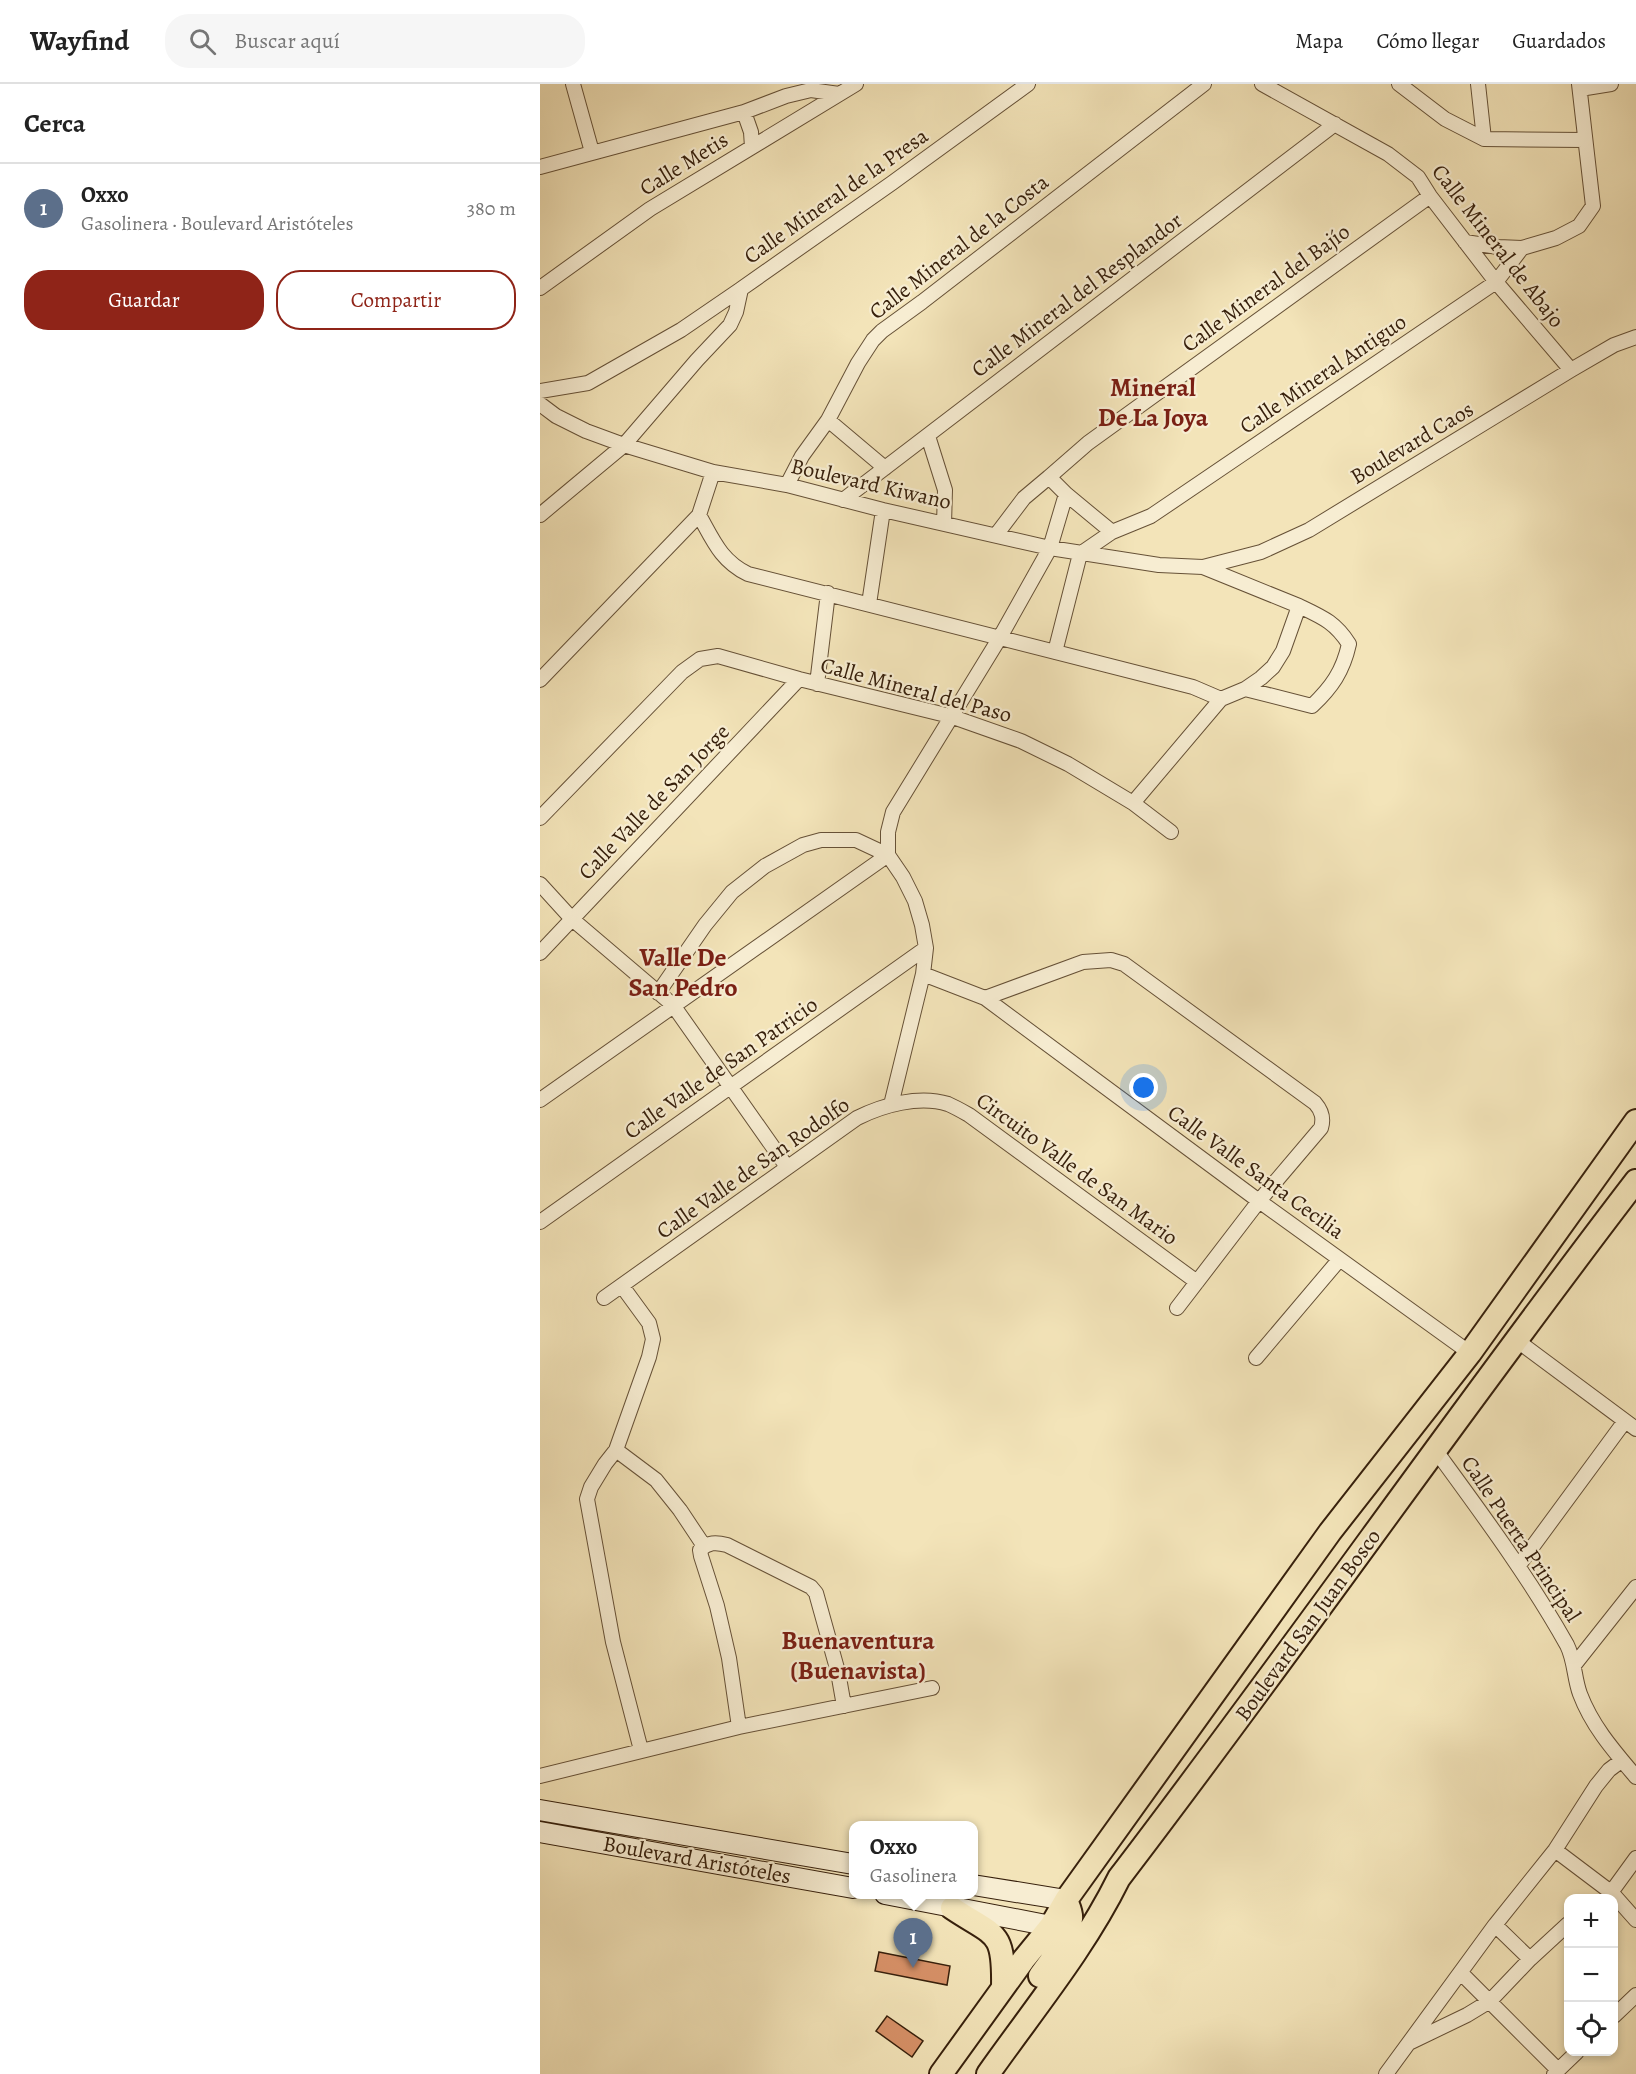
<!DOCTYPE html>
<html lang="es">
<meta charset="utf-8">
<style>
:root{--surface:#fff;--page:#f6f6f6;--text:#222;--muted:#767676;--line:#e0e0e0;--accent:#8f2418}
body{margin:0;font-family:Alegreya,serif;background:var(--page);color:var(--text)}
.controls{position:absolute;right:18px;bottom:18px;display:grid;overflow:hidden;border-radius:12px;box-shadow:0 3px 9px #0003}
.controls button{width:54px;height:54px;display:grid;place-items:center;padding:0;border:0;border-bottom:2px solid var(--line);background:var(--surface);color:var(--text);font:30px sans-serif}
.you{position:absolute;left:604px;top:1004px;width:21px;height:21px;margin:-15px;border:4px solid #fff;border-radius:50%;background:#1a73e8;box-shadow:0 0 0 9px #1a73e833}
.badge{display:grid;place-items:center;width:39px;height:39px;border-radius:50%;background:var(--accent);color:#fff;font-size:20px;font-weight:700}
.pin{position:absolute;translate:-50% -50px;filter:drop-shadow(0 2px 3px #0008)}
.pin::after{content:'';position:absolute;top:32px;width:21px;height:18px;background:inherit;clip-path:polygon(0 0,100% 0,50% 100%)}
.popup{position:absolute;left:309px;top:1737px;width:129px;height:78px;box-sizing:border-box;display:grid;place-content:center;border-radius:12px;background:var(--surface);filter:drop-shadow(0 2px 4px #0005);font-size:20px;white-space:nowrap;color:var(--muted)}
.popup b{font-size:22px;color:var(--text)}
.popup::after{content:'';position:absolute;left:50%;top:100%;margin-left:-12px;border:12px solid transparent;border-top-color:var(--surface)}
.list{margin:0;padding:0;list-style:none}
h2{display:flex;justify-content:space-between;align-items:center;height:78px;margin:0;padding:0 24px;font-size:26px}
h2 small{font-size:20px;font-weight:400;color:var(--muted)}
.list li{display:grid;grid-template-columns:39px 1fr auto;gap:18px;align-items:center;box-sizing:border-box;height:90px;padding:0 24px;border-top:2px solid var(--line)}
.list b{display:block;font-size:22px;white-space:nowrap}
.list p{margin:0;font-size:20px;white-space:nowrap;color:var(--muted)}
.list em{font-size:20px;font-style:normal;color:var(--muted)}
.actions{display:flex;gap:12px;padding:18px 24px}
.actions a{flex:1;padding:14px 0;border:2px solid var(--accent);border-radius:24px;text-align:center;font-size:21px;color:var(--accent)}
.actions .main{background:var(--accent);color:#fff}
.icon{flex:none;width:33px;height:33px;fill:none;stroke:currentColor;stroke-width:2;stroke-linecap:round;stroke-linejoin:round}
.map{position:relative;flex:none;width:1096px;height:1990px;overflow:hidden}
header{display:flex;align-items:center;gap:36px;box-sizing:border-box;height:84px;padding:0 30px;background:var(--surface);border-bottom:2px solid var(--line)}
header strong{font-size:28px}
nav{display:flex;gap:33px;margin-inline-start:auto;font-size:21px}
.search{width:420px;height:54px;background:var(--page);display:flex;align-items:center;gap:15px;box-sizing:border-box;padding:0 21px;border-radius:24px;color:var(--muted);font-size:22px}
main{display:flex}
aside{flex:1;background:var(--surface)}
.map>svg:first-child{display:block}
.building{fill:#d79168;stroke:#37200c;stroke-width:1.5}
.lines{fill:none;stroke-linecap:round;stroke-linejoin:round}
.street-casing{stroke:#665137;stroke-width:16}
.secondary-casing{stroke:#37200c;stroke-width:22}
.primary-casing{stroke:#37200c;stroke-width:26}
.street{stroke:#f7edd2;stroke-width:14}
.secondary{stroke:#f7edd2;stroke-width:20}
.primary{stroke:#f3e4b9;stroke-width:22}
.labels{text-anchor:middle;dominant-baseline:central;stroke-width:4.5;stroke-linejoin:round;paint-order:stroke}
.street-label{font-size:22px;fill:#37200c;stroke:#f7edd2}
.quarter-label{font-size:26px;font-weight:bold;fill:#7a1f14;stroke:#f7edd2}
</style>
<header>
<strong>Wayfind</strong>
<div class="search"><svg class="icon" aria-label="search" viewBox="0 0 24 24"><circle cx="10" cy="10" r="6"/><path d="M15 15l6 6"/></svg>Buscar aquí</div>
<nav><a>Mapa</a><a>Cómo llegar</a><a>Guardados</a></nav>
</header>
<main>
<aside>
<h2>Cerca<small></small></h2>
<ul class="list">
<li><span class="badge" style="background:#5c6f8a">1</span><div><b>Oxxo</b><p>Gasolinera · Boulevard Aristóteles</p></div><em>380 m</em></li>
</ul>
<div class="actions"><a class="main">Guardar</a><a>Compartir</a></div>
</aside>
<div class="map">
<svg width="1096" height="1990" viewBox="0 0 1096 1990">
<rect width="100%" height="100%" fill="#f3e4b9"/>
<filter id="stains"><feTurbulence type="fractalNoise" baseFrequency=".00333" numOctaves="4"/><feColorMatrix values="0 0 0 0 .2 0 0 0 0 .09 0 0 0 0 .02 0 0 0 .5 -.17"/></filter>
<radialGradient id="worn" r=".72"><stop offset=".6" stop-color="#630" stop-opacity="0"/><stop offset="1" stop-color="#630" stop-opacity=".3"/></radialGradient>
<path class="building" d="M 339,1868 L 410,1882 L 407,1901 L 335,1887 Z
M 347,1932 L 383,1957 L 372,1973 L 336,1947 Z"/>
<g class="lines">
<defs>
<path id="street" d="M 33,0 L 52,68
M 722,0 L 848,70 L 878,93 L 890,112 L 956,198 L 1031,286
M 859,0 L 905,35 L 944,55 L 1045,56
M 938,0 L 944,55
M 1040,5 L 1071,0
M 204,28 L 211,48 L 212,63
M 0,83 L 204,28 L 246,12 L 271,6 L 299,10
M 925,158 L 958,163 L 982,164 L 1016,154 L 1039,142 L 1053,122 L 1039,0
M 0,204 L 110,125 L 316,0
M 0,307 L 48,299 L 141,246 L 201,205
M 0,320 L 16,332 L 46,347 L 84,361 L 173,388 L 247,401 L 343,426 L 510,464 L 619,481 L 663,483 L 721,468 L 769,446 L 1031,286 L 1074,261 L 1096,253
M 288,336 L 345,384
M 388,352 L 405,406 L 404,440
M 247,401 L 262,372 L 288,336 L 318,279 L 333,256 L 342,247 L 382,218 L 664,0
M 526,410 L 572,448
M 303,416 L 795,40
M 0,431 L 84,361 L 157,276 L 190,241 L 196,228 L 201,205 L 352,99 L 488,0
M 159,431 C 173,456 181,477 208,490 L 653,603 L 681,615
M 456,451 L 484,414 L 509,393
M 329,520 L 343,426
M 515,568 L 540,470 L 572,448 L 611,432 L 956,198 L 982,164
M 0,596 L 159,431 L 173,388
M 277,600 L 288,509
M 705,605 L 772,622 C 792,603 803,587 809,560 C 795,538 782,533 759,522
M 593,719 L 681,615 L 705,605 L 721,594 L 733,583 L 743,567 L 759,522 L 663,483
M 0,734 L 142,588 L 160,575 L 178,572 L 259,595 L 410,632 L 481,657 L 528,680 L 593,719 L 631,748
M 348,771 L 348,748 L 353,728 L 459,555 L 510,464 L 526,410 L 509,393 L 548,359 L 890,112
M 0,800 L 32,835 L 133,921 L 247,1083
M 0,869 L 259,595
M 383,890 L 445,914 L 719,1117 L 930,1269
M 118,909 L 165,841 L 192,808 L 225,782 L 263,761 L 281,756 L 316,756 L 348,771 L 363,793 L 375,817 L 382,841 L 386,864 L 383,890 L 351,1021
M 445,914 L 543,878 L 571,876 L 584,880 L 775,1019 C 782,1027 784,1034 781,1044 L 719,1117 L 637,1224
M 0,1016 L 348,771
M 0,1138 L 386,864
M 82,1202 L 109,1239 L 113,1255 L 109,1273 L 76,1366 L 65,1380 L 51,1403 L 47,1415 L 73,1558 L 101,1666
M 64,1214 L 317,1034 C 343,1021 379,1011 408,1020 C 415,1023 422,1027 429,1031 L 657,1198
M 975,1255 L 1096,1345
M 716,1274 L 799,1176
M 76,1366 L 116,1396 L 140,1426 L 164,1462
M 896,1367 C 942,1430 989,1493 1027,1561 C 1035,1577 1034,1594 1040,1610 C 1052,1642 1074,1667 1096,1693
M 979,1481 L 1085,1337
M 1035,1580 L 1096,1503
M 199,1643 L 189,1574 L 177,1522 L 161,1472 L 160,1466 C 168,1458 176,1458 187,1461 L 271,1503 L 276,1509 L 298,1588 L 304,1622
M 0,1692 L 199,1643 L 392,1604
M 1015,1766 L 1072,1809 L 1096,1836
M 1067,1814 L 1096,1774
M 955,1841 L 990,1875
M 921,1889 L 1018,1986
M 1074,1932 L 1096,1911
M 871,1958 L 927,1931 L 950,1917 L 990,1875 L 1028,1840
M 846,1990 L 955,1841 L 1015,1766 L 1056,1702 L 1069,1686 L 1081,1677
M 1014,1990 L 1037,1968"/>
<path id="secondary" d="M 0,1726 L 313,1780
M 0,1748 L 313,1804
M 433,1801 L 526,1816
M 345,1810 L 511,1842"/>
<path id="primary" d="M 412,1824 C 455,1853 464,1845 463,1902
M 500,1892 C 510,1878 530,1853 531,1835 C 532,1828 528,1822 526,1816
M 401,1990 L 484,1875 L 511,1842 L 526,1816 L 790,1448 L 930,1269 L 1096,1037
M 448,1990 C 493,1926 544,1865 579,1794 C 755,1564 920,1326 1096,1097"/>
</defs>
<use href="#street" class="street-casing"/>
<use href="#secondary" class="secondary-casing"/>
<use href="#primary" class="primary-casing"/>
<use href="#street" class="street"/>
<use href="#secondary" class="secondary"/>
<use href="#primary" class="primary"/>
</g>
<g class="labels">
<g class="street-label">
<text transform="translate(144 80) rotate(-32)">Calle Metis</text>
<text transform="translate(296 112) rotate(-35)">Calle Mineral de la Presa</text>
<text transform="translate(958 162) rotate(52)">Calle Mineral de Abajo</text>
<text transform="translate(419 163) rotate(-38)">Calle Mineral de la Costa</text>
<text transform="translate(726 204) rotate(-36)">Calle Mineral del Bajío</text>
<text transform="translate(537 211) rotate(-37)">Calle Mineral del Resplandor</text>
<text transform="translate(783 290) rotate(-34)">Calle Mineral Antiguo</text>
<text transform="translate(872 359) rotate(-31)">Boulevard Caos</text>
<text transform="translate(331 400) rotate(13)">Boulevard Kiwano</text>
<text transform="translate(376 606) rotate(15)">Calle Mineral del Paso</text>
<text transform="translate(114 718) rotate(-46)">Calle Valle de San Jorge</text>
<text transform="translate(181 984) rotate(-35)">Calle Valle de San Patricio</text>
<text transform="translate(213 1084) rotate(-35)">Calle Valle de San Rodolfo</text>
<text transform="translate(537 1085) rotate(36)">Circuito Valle de San Mario</text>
<text transform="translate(716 1088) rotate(36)">Calle Valle Santa Cecilia</text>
<text transform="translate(981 1455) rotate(56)">Calle Puerta Principal</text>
<text transform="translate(768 1541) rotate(-54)">Boulevard San Juan Bosco</text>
<text transform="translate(157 1776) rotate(10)">Boulevard Aristóteles</text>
</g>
<g class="quarter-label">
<text x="613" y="303">Mineral<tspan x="613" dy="30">De La Joya</tspan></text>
<text x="143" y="873">Valle De<tspan x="143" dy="30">San Pedro</tspan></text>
<text x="318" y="1556">Buenaventura<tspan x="318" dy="30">(Buenavista)</tspan></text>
</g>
</g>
<rect width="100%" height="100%" filter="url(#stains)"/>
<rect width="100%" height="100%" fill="url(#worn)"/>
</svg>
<div class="controls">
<button>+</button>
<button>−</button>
<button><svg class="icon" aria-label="locate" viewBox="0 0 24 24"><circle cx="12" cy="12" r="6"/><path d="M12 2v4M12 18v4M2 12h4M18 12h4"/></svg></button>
</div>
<div class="you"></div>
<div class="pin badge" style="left:373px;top:1884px;background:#5c6f8a">1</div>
<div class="popup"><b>Oxxo</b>Gasolinera</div>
</div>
</main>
